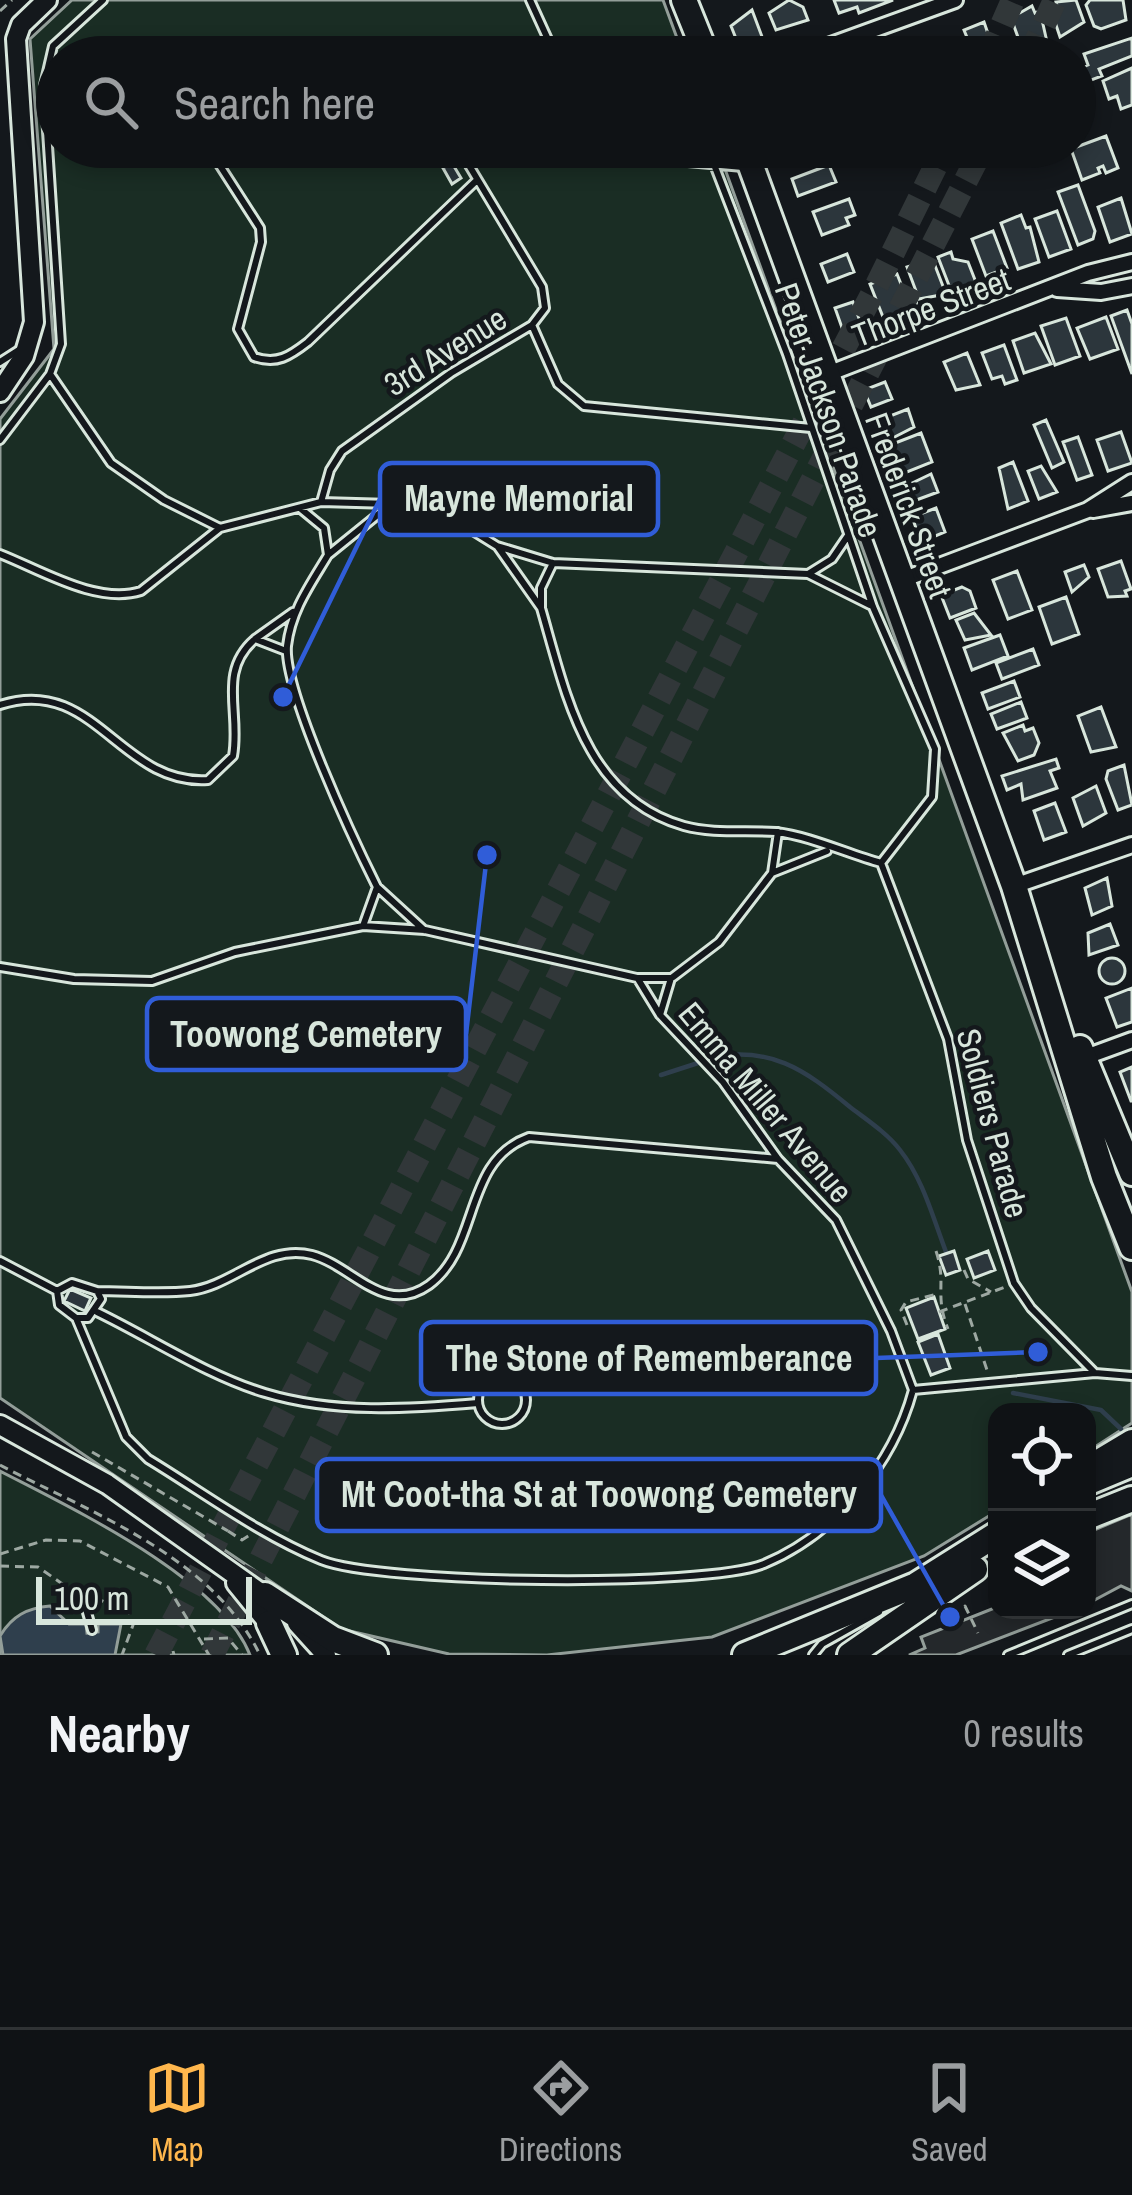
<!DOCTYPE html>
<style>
:root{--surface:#0f1215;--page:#181b1e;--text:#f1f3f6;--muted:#9b9ea0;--line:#2f3234;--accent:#ffb74d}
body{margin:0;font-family:"Archivo Narrow",sans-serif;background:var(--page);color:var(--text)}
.controls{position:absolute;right:36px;bottom:36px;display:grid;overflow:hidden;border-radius:24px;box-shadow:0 6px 18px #0003}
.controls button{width:108px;height:108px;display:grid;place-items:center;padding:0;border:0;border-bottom:3px solid var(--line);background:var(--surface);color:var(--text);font:60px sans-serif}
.scale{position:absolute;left:36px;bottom:30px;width:216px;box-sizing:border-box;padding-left:12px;border:6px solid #d8e6dc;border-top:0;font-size:33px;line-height:42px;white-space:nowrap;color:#d8e6dc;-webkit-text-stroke:9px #14181c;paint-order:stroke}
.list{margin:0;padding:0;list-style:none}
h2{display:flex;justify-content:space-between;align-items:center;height:156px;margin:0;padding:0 48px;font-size:51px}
h2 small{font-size:39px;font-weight:400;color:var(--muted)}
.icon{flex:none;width:66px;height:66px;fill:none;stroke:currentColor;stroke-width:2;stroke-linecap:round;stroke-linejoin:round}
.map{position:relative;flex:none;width:1132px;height:1655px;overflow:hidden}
.search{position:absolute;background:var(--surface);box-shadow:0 6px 18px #0003;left:36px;right:36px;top:36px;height:132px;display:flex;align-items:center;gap:30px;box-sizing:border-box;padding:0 42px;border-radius:66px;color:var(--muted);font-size:45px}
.sheet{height:372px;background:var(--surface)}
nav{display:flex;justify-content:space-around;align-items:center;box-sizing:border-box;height:168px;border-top:3px solid var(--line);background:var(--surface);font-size:33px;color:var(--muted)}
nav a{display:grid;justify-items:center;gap:6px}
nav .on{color:var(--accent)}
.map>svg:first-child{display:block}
.green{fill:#1a2d24;stroke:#939e99;stroke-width:3}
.parking{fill:#24282b;stroke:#939e99;stroke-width:3}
.water{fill:#2f3f4d;stroke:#939e99;stroke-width:3}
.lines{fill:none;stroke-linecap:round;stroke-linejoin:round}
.stream{stroke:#2f3f4d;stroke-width:4.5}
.building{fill:#2c363c;stroke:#d8e6dc;stroke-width:3}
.highway-tunnel{stroke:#313739;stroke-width:24;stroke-dasharray:24 12;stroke-linecap:butt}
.lane-casing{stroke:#d8e6dc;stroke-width:12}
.street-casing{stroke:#d8e6dc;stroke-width:20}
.secondary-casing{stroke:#d8e6dc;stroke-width:24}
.highway-casing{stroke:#d8e6dc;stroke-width:30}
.path{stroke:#9da8a2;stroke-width:3;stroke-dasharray:9 6;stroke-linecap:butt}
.lane{stroke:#14181c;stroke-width:6}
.street{stroke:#14181c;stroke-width:14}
.secondary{stroke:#14181c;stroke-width:18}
.highway{stroke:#14181c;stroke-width:24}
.path-bridge{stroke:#9da8a2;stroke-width:3;stroke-dasharray:9 6;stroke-linecap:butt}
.labels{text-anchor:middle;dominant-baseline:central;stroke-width:9;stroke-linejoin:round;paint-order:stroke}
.street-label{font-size:33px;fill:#d8e6dc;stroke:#14181c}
.leader{fill:none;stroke:#305dd8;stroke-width:4.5}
.callout-dot{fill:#305dd8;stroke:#14181c;stroke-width:4.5}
.callout{fill:#14181c;stroke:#305dd8;stroke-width:4.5}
.callout-label{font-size:36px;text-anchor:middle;font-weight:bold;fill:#d8e6dc}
</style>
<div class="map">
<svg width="1132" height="1655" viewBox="0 0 1132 1655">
<rect width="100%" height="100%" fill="#14181c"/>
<path class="green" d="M 72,0 L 663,0 L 684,57 L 57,57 L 57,147 L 717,147 L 1132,1292 L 1132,1423 L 1087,1452 L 1087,1412 L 997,1412 L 997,1511 L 924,1556 L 712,1637 L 547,1655 L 449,1654 L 341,1629 L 0,1398 L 0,419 L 54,349 L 30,39 Z
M 0,1471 C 71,1508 220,1578 250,1655 L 0,1655 Z"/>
<path class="parking" d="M 1132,1514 L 1132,1591 L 1121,1586 L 1087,1604 L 1087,1533 Z
M 997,1607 L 1010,1614 L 1073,1610 L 956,1655 L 909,1655 L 925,1648 L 921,1637 Z"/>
<path class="water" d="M 50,1606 L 69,1624 L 86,1624 L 87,1633 L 98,1632 L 98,1624 L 121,1624 L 115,1655 L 3,1655 L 0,1636 C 12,1616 27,1608 50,1606 Z"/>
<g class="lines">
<path class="stream" d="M 708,1058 C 770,1045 804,1069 850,1107 C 867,1120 887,1133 900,1150 C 923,1179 933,1218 946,1252
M 661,1075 L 698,1063
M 1013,1393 L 1101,1410 L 1121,1429"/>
</g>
<path class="building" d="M 789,0 L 803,7 L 808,20 L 776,30 L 769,13 Z
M 834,0 L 893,0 L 859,13 L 857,7 L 839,13 Z
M 1076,0 L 1084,22 L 1060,37 L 1052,13 L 1058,10 L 1056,2 Z
M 1090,0 L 1123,0 L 1126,20 L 1101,29 L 1094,26 L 1086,5 Z
M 1032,6 L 1035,13 L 1040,11 L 1047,42 L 1023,51 L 1011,18 Z
M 752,10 L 764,42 L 741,51 L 731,26 Z
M 984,22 L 994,51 L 975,57 L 964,30 Z
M 1132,38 L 1132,56 L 1099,69 L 1102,76 L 1075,86 L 1075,70 L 1088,65 L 1084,54 Z
M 935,45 L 940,57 L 921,57 L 919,51 Z
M 1132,68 L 1132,105 L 1121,109 L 1117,96 L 1109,99 L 1103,81 Z
M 1106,136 L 1118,168 L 1106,173 L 1103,166 L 1098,168 L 1100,173 L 1082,180 L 1071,149 Z
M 452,163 L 461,178 L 452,184 L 443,168 Z
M 829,165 L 836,182 L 798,196 L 792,179 Z
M 1078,185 L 1095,231 L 1093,239 L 1078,245 L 1058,192 Z
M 1121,198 L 1132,234 L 1110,242 L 1098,207 Z
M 849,199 L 855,215 L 846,218 L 849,225 L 822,235 L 813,212 Z
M 1057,211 L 1071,249 L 1049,257 L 1035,219 Z
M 1021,215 L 1026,228 L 1030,227 L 1039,262 L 1018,269 L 1001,223 Z
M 993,231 L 1007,268 L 986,276 L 972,239 Z
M 951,252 L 953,259 L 968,262 L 977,285 L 950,288 L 938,257 Z
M 847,254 L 854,272 L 828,282 L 821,264 Z
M 926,261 L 934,263 L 946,294 L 919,299 L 907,267 Z
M 897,274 L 907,299 L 914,296 L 921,315 L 885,322 L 870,284 Z
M 853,302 L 864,332 L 846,339 L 835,308 Z
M 1127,310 L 1132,324 L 1132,374 L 1111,316 Z
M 1106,317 L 1118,349 L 1090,359 L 1077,328 Z
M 1066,318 L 1080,356 L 1055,365 L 1041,326 Z
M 1035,333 L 1051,364 L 1024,373 L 1013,341 Z
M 1004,345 L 1017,380 L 1005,384 L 1002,376 L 992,379 L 982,353 Z
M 967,353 L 980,385 L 956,390 L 944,362 Z
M 885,382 L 892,399 L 871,407 L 864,390 Z
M 908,409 L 914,427 L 879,445 L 877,421 Z
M 1046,420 L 1064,462 L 1052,468 L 1034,425 Z
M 1121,432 L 1132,463 L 1108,471 L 1097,440 Z
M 921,433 L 932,462 L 897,476 L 890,445 Z
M 1078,437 L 1092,475 L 1077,480 L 1063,442 Z
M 1013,462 L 1028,501 L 1008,509 L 999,468 Z
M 1041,466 L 1057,492 L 1039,499 L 1028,471 Z
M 931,474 L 938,492 L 911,502 L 906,486 Z
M 936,508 L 945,532 L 921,542 L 912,517 Z
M 1121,561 L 1131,589 L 1125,591 L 1127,596 L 1108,597 L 1098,569 Z
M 1084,565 L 1089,577 L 1072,592 L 1065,572 Z
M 1017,571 L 1032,610 L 1008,619 L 993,580 Z
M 962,587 L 970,591 L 976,608 L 950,618 L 941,595 Z
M 1066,597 L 1079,634 L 1052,644 L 1039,607 Z
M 974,613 L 991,635 L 965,640 L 956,620 Z
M 1000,635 L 1008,656 L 972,670 L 964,648 Z
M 1033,649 L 1039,665 L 1002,679 L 996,663 Z
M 1014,681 L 1020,697 L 988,709 L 982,693 Z
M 1021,702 L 1027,718 L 997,729 L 991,714 Z
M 1101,707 L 1116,747 L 1091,752 L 1078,716 Z
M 1023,725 L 1025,731 L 1033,728 L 1039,743 L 1034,755 L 1018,761 L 1003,733 Z
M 1056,759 L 1059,768 L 1050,771 L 1057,788 L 1023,800 L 1021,784 L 1007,790 L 1002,776 Z
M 1124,765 L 1132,805 L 1118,810 L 1106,779 L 1108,771 Z
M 1096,786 L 1106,813 L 1083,826 L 1073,798 Z
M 1055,803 L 1066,832 L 1044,840 L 1034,811 Z
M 1107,878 L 1112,906 L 1092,915 L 1085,888 Z
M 1110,924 L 1118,945 L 1089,955 L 1088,933 Z
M1099 971a13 13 0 1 1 26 0a13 13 0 1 1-26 0Z
M 1132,988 L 1132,1022 L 1117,1027 L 1106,998 Z
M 1132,1067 L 1132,1101 L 1131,1101 L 1120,1072 Z
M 954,1251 L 960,1270 L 946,1275 L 939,1256 Z
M 988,1251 L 995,1270 L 974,1278 L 967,1259 Z
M 70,1289 L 91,1298 L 85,1311 L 64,1301 Z
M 934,1297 L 945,1329 L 918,1339 L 906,1308 Z
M 938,1334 L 950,1368 L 931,1375 L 918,1342 Z"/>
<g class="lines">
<path class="highway-tunnel" d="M 988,57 L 1013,0
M 1029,57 L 1055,0
M 156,1655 L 877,285 L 945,147
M 212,1655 L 983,147"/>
<defs>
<path id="lane" d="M 530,0 L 556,57
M 208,147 L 260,228 L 261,242 L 238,329 L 254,357 C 277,365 290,356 308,342 L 476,181
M 522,147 L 743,167
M 713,162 L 787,354 L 873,607 L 935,749 L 932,797 L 881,863
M 532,325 L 558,384 L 584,406 L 811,428
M 0,362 L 22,348
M 50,374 L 111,463 L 164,500 L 220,528
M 0,440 L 50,374 L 61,344 L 44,85 L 53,46 L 103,0
M 321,502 L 330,470 L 342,451 L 451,373 L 532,325 L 545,308 L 542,287 L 458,147
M 301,509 L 324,528 L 328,555 L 391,504
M 847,537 L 832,559 L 808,574 L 870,605
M 498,547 L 541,608 L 541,588 L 553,563
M 0,554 C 41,570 97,605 141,591 L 220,528 L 321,502 L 391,504 L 444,513 L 497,546 L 553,563 L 808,574
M 328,555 C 310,585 291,611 287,646 C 283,690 355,843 377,887
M 541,608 C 566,694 585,798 684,826 C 713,834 746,830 776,832 C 810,836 848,854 881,863
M 286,651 L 255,639 L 293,612
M 0,705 C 94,674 120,786 208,780 L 233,756 C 241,712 217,672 255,639
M 778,832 L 772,873 L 827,851
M 881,863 L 948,1039 L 967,1140 L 1014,1283 L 1031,1308 L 1095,1373
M 363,926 L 377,887 L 424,930
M 0,967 L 74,979 L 152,981 L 235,952 L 363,926 L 425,930 L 637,978 L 671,978 L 660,1015
M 673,977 L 719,942 L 772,873
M 638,979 L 660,1015 L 723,1082 L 778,1159 L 836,1220 L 891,1331 L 913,1390
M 0,1261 L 57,1291
M 72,1283 L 97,1291 L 101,1299 L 88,1318 L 76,1318 L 59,1305 L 57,1291 Z
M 97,1291 C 127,1291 160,1294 190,1291 C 233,1286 266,1243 312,1255 C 353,1266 384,1317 429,1285 C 481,1247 462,1161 529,1137 L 778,1159
M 97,1312 C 151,1338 208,1376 265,1393 C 335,1414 406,1409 478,1403
M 76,1318 L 126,1437 L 148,1459 C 204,1493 260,1535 321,1560 C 380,1584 705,1588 764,1564 C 836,1534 893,1464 913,1390
M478 1400a24 24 0 1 1 48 0a24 24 0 1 1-48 0Z
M 913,1390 L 1095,1373 L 1132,1376
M 82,1595 L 92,1630
M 813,1655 L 822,1644 L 879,1612
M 1008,1655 L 1132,1604
M 1068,1655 L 1132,1629"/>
<path id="street" d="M 798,57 L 955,0
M 1057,289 L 1101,292 L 1132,286
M 825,375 L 1088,273 L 1132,262
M 1093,510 L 1132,503
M 902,580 L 1088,510 L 1132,482
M 1014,886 L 1132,845
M 1083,1058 L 1132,1040"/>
<path id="secondary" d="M 0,392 L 24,356 L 34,322 L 16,39 L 21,25 L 47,0
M 0,1425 L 107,1484 L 272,1601
M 236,1583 L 275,1631
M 297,1623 L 326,1655"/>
<path id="highway" d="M 684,0 L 707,57
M 744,147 L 1014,886 L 1104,1177 L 1132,1247
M 1080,1048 L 1132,1173
M 1087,1469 L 1132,1442
M 1089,1482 L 1132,1464
M 1087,1517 L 1132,1499
M 265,1595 L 333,1639 L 375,1655
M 269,1623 L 284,1655
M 745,1655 L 916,1585 L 997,1534
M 850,1655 L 975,1569"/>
</defs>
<use href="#lane" class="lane-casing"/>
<use href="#street" class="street-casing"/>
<use href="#secondary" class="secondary-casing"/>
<use href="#highway" class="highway-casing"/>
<path class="path" d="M 0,11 L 12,0
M 936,1251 C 947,1284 934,1294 948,1329
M 964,1270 L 968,1279 L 991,1292
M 965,1304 L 987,1370
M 939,1312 L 1005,1287
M 907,1325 L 901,1310 L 906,1302 L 937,1294
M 0,1465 C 91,1513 212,1556 260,1655
M 228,1531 L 242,1540 L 250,1535
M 0,1554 L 46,1540 L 80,1541 L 168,1587 L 209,1655
M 0,1566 L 38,1567 L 74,1592
M 95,1598 L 129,1612 L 133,1625 L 122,1655
M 952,1615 L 965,1606 L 978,1633
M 204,1639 L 228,1638 L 242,1655
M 173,1651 L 174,1655"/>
<use href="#lane" class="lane"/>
<use href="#street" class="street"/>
<use href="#secondary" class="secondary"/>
<use href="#highway" class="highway"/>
<path class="path-bridge" d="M 92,1452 L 228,1531"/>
</g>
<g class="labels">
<g class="street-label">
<text transform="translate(931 307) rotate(-21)">Thorpe Street</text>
<text transform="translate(445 351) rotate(-32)">3rd Avenue</text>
<text transform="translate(829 410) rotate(71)">Peter Jackson Parade</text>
<text transform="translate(909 505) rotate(70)">Frederick Street</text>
<text transform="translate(766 1102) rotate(50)">Emma Miller Avenue</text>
<text transform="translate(993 1123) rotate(75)">Soldiers Parade</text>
</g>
</g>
<path class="leader" d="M283 697L380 499M487 855L466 1034M1038 1352L876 1358M950 1617L881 1495"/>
<g class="callout-dot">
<circle cx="283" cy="697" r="12"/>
<circle cx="487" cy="855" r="12"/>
<circle cx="1038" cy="1352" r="12"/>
<circle cx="950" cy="1617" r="12"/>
</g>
<g class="callout">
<rect x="380" y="463" width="278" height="72" rx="12"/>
<rect x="147" y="998" width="319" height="72" rx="12"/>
<rect x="421" y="1322" width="455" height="72" rx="12"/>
<rect x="317" y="1459" width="564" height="72" rx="12"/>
</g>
<g class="callout-label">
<text x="519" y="511">Mayne Memorial</text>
<text x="306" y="1047">Toowong Cemetery</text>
<text x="649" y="1371">The Stone of Rememberance</text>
<text x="599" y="1507">Mt Coot-tha St at Toowong Cemetery</text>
</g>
</svg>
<div class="controls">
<button><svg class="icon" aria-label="locate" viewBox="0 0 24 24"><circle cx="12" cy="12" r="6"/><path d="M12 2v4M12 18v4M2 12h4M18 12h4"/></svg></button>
<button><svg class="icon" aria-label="layers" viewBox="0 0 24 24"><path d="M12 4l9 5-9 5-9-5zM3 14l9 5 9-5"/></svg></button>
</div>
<div class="scale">100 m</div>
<div class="search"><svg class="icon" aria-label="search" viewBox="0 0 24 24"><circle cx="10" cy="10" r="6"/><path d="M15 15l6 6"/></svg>Search here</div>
</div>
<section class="sheet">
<h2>Nearby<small>0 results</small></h2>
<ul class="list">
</ul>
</section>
<nav>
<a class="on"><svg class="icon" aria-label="map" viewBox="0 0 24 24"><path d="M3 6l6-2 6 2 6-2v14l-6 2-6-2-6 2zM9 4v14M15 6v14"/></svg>Map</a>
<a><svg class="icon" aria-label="directions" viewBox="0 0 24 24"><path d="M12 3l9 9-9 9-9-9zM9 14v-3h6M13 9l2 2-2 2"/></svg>Directions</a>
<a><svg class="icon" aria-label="saved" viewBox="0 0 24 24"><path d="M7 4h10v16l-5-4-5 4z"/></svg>Saved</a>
</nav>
